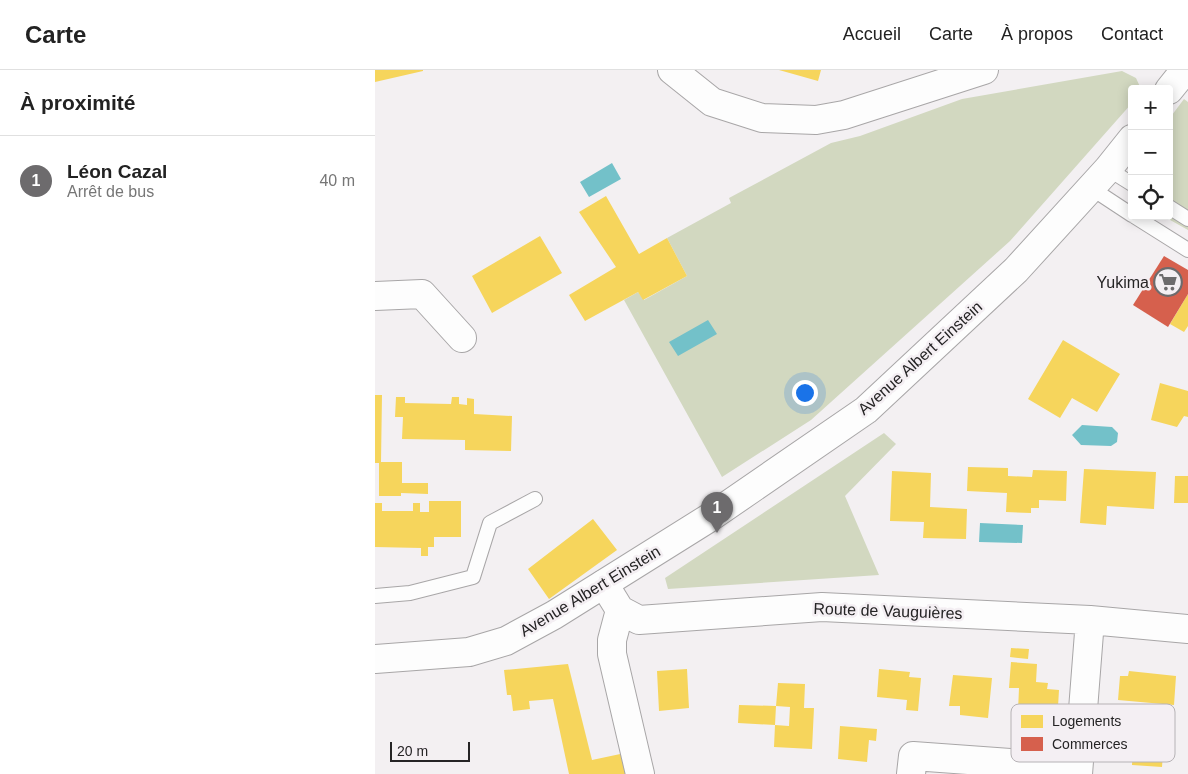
<!DOCTYPE html>
<html lang="fr">
<meta charset="utf-8">
<style>
:root{--surface:#fff;--page:#f6f6f6;--text:#222;--muted:#767676;--line:#e0e0e0;--accent:#6d6b6d}
body{margin:0;font-family:Arial,sans-serif;background:var(--page);color:var(--text)}
.controls{position:absolute;right:15px;top:15px;display:grid;overflow:hidden;border-radius:5px;box-shadow:0 2px 12px #0003}
.controls button{width:45px;height:45px;display:grid;place-items:center;padding:0;border:0;border-bottom:1px solid var(--line);background:var(--surface);color:var(--text);font:25px sans-serif}
.scale{position:absolute;left:15px;bottom:12px;width:80px;box-sizing:border-box;padding-left:5px;border:2px solid #252425;border-top:0;font-size:14px;line-height:18px;white-space:nowrap;color:#252425;-webkit-text-stroke:4px #f4eff3;paint-order:stroke}
.you{position:absolute;left:429px;top:322px;width:18px;height:18px;margin:-12px;border:4px solid #fff;border-radius:50%;background:#1a73e8;box-shadow:0 0 0 8px #1a73e833}
.badge{display:grid;place-items:center;width:32px;height:32px;border-radius:50%;background:var(--accent);color:#fff;font-size:16px;font-weight:700}
.pin{position:absolute;translate:-50% -41px;filter:drop-shadow(0 1px 2px #0008)}
.pin::after{content:'';position:absolute;top:26px;width:18px;height:15px;background:inherit;clip-path:polygon(0 0,100% 0,50% 100%)}
.list{margin:0;padding:0;list-style:none}
h2{display:flex;justify-content:space-between;align-items:center;height:65px;margin:0;padding:0 20px;font-size:21px}
h2 small{font-size:16px;font-weight:400;color:var(--muted)}
.list li{display:grid;grid-template-columns:32px 1fr auto;gap:15px;align-items:center;box-sizing:border-box;height:90px;padding:0 20px;border-top:1px solid var(--line)}
.list b{display:block;font-size:19px;white-space:nowrap}
.list p{margin:0;font-size:16px;white-space:nowrap;color:var(--muted)}
.list em{font-size:16px;font-style:normal;color:var(--muted)}
.icon{flex:none;width:28px;height:28px;fill:none;stroke:currentColor;stroke-width:2;stroke-linecap:round;stroke-linejoin:round}
.map{position:relative;flex:none;width:813px;height:704px;overflow:hidden}
header{display:flex;align-items:center;gap:30px;box-sizing:border-box;height:70px;padding:0 25px;background:var(--surface);border-bottom:1px solid var(--line)}
header strong{font-size:24px}
nav{display:flex;gap:28px;margin-inline-start:auto;font-size:18px}
main{display:flex}
aside{flex:1;background:var(--surface)}
.map>svg:first-child{display:block}
.green{fill:#d2d8c0}
.water{fill:#73c1c9}
.homes{fill:#f6d55c;fill-rule:evenodd}
.shops{fill:#d6604d}
.lines{fill:none;stroke-linecap:round;stroke-linejoin:round}
.lane-casing{stroke:#a8a6a7;stroke-width:16}
.street-casing{stroke:#a8a6a7;stroke-width:30}
.secondary-casing{stroke:#a8a6a7;stroke-width:30}
.lane{stroke:#fdfdfd;stroke-width:14}
.street{stroke:#fdfdfd;stroke-width:28}
.secondary{stroke:#fdfdfd;stroke-width:28}
.labels{text-anchor:middle;dominant-baseline:central;stroke-width:5;stroke-linejoin:round;paint-order:stroke}
.poi-label{font-size:16px;fill:#252425;stroke:#f4eff3;text-anchor:end}
.street-label{font-size:16px;fill:#252425;stroke:#f4eff3}
.key{fill:#f4eff3;stroke:#b6b2b5;stroke-width:1}
.key-label{font-size:14px;fill:#252425}
</style>
<header>
<strong>Carte</strong>
<nav><a>Accueil</a><a>Carte</a><a>À propos</a><a>Contact</a></nav>
</header>
<main>
<aside>
<h2>À proximité<small></small></h2>
<ul class="list">
<li><span class="badge">1</span><div><b>Léon Cazal</b><p>Arrêt de bus</p></div><em>40 m</em></li>
</ul>
</aside>
<div class="map">
<svg width="813" height="704" viewBox="0 0 813 704">
<rect width="100%" height="100%" fill="#f3f0f2"/>
<path class="green" d="M 747,1 L 761,8 L 766,19 L 757,19 L 757,33 L 635,171 L 436,350 L 347,407 L 249,230 L 263,222 L 269,230 L 312,206 L 292,168 L 356,133 L 354,128 L 456,73 L 485,66 L 587,29 Z
M 809,29 L 813,32 L 813,160 L 788,146 L 794,146 L 794,49 Z
M 509,363 L 521,374 L 470,426 L 504,505 L 293,519 L 290,508 Z"/>
<path class="water" d="M 237,93 L 246,109 L 214,127 L 205,112 Z
M 333,250 L 342,264 L 303,286 L 294,272 Z
M 707,355 L 737,357 L 743,363 L 742,372 L 736,376 L 706,375 L 697,365 Z
M 605,453 L 648,455 L 647,473 L 604,472 Z"/>
<path class="homes" d="M 0,0 L 48,0 L 48,1 L 0,12 Z
M 404,0 L 446,0 L 443,11 Z
M 231,126 L 264,184 L 292,168 L 312,206 L 268,230 L 263,222 L 210,251 L 194,225 L 241,197 L 204,142 Z
M 165,166 L 187,203 L 117,243 L 97,206 Z
M 813,224 L 813,256 L 809,262 L 795,254 Z
M 688,270 L 745,304 L 722,342 L 697,328 L 685,348 L 653,329 Z
M 785,313 L 813,321 L 813,347 L 809,346 L 802,357 L 776,350 Z
M 0,325 L 7,325 L 6,392 L 27,392 L 27,413 L 53,413 L 53,424 L 26,423 L 26,426 L 4,426 L 4,393 L 0,393 Z
M 21,327 L 30,327 L 30,333 L 76,334 L 77,327 L 84,327 L 84,334 L 92,335 L 92,328 L 99,329 L 99,344 L 137,346 L 136,381 L 90,380 L 90,370 L 27,369 L 28,347 L 20,347 Z
M 593,397 L 633,398 L 633,406 L 657,407 L 658,400 L 692,401 L 691,431 L 664,430 L 664,438 L 656,438 L 656,443 L 631,442 L 632,423 L 592,421 Z
M 709,399 L 781,402 L 779,439 L 732,436 L 731,455 L 705,453 Z
M 517,401 L 556,403 L 555,437 L 592,439 L 591,469 L 548,468 L 549,452 L 515,451 Z
M 800,406 L 813,406 L 813,433 L 799,433 Z
M 54,431 L 86,431 L 86,467 L 59,467 L 59,477 L 53,477 L 53,486 L 46,486 L 46,478 L 0,477 L 0,433 L 7,433 L 7,441 L 38,441 L 38,433 L 45,433 L 45,442 L 54,442 Z
M 218,449 L 242,480 L 174,529 L 153,499 Z
M 636,578 L 654,579 L 653,589 L 635,587 Z
M 636,592 L 662,594 L 661,612 L 673,613 L 672,619 L 684,620 L 682,653 L 656,651 L 656,642 L 643,641 L 644,618 L 634,618 Z
M 193,594 L 217,690 L 250,683 L 256,704 L 194,704 L 178,629 L 154,631 L 155,639 L 138,641 L 136,625 L 132,625 L 129,600 Z
M 312,599 L 314,638 L 284,641 L 282,601 Z
M 504,599 L 535,602 L 534,607 L 546,608 L 543,641 L 531,640 L 532,630 L 502,627 Z
M 754,601 L 801,606 L 799,635 L 743,630 L 745,606 L 753,606 Z
M 578,605 L 617,608 L 613,648 L 585,645 L 585,636 L 574,636 Z
M 403,613 L 430,614 L 429,638 L 439,638 L 437,679 L 399,677 L 400,655 L 363,653 L 364,635 L 401,636 ZM 401,636 L 415,637 L 414,656 L 400,655 Z
M 465,656 L 502,659 L 501,671 L 494,670 L 492,692 L 463,689 Z
M 749,666 L 789,669 L 787,697 L 757,695 L 758,678 L 748,677 Z"/>
<path class="shops" d="M 789,186 L 813,200 L 813,224 L 793,257 L 758,235 Z"/>
<g class="lines">
<defs>
<path id="lane" d="M 733,99 L 757,114
M 716,118 L 757,145
M 794,137 L 813,149
M 759,146 L 813,180
M 0,526 L 35,523 L 98,507 L 115,453 L 160,429"/>
<path id="street" d="M 297,0 L 337,32 L 387,48 L 441,50 L 469,45 L 609,0
M 0,226 L 47,224 L 87,268
M 229,514 L 245,540 L 264,550 L 447,537 L 715,550 L 813,559
M 245,540 L 237,570 L 237,584 L 265,704
M 536,704 L 538,686 L 703,698
M 703,704 L 715,550"/>
<path id="secondary" d="M 794,20 L 810,0
M 0,589 L 94,582 L 131,571 L 179,545 L 334,448 L 491,340 L 641,200 L 733,99 L 757,69"/>
</defs>
<use href="#lane" class="lane-casing"/>
<use href="#street" class="street-casing"/>
<use href="#secondary" class="secondary-casing"/>
<use href="#lane" class="lane"/>
<use href="#street" class="street"/>
<use href="#secondary" class="secondary"/>
</g>
<defs>
<symbol id="supermarket-ring" viewBox="-11 -11 22 22"><circle r="9.5" fill="#f4eff3" stroke="#6d6b6d" stroke-width="1.5"/><path d="M-6-5.5h2.5l.6 2H6L4.5 2H-2.5L-4.4-4H-6ZM-1.5 3.2a1.3 1.3 0 1 0 .1 0ZM3 3.2a1.3 1.3 0 1 0 .1 0Z" fill="#6d6b6d"/></symbol>
</defs>
<g fill-rule="evenodd">
<use href="#supermarket-ring" x="777" y="196" width="32" height="32"/>
</g>
<g class="labels">
<g class="poi-label">
<text x="774" y="212">Yukima</text>
</g>
<g class="street-label">
<text transform="translate(545 288) rotate(-42)">Avenue Albert Einstein</text>
<text transform="translate(215 521) rotate(-31)">Avenue Albert Einstein</text>
<text transform="translate(513 541) rotate(2)">Route de Vauguières</text>
</g>
</g>
<rect x="636" y="634" width="164" height="58" rx="8" class="key"/>
<rect x="646" y="645" width="22" height="13" fill="#f6d55c"/>
<rect x="646" y="667" width="22" height="14" fill="#d6604d"/>
<g class="key-label">
<text x="677" y="656">Logements</text>
<text x="677" y="679">Commerces</text>
</g>
</svg>
<div class="controls">
<button>+</button>
<button>−</button>
<button><svg class="icon" aria-label="locate" viewBox="0 0 24 24"><circle cx="12" cy="12" r="6"/><path d="M12 2v4M12 18v4M2 12h4M18 12h4"/></svg></button>
</div>
<div class="scale">20 m</div>
<div class="you"></div>
<div class="pin badge" style="left:342px;top:463px">1</div>
</div>
</main>
